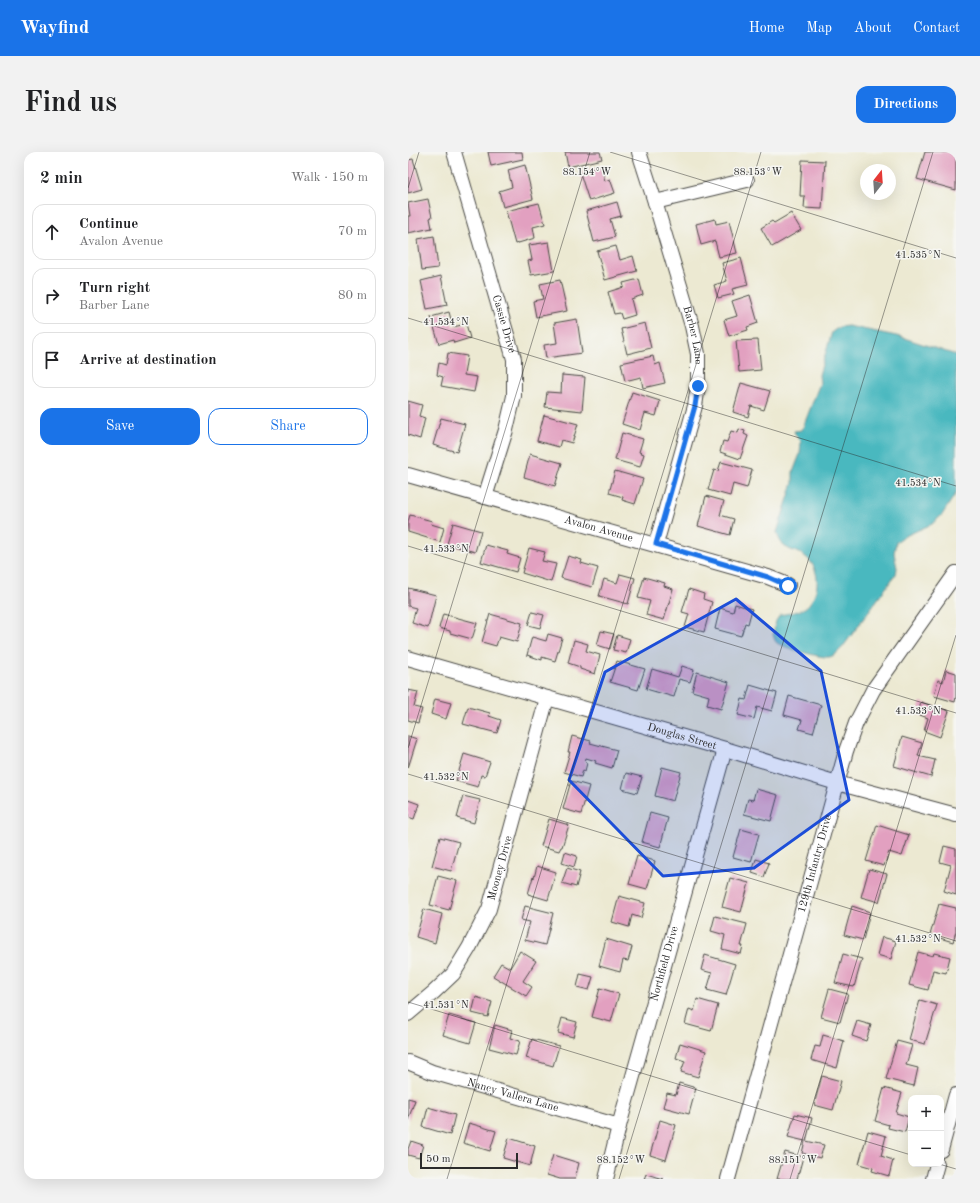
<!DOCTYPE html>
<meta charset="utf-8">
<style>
:root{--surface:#fff;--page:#f2f2f2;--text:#202124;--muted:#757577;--line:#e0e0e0;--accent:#1a73e8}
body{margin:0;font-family:"Old Standard TT",serif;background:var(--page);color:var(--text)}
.controls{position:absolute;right:12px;bottom:12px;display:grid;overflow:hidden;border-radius:8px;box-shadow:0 4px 16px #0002}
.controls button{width:36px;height:36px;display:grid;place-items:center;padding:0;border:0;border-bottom:1px solid var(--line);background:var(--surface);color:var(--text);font:20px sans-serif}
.compass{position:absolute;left:452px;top:12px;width:36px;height:36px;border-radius:50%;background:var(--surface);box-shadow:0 4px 16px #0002;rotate:17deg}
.scale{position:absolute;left:12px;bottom:10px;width:98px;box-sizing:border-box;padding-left:4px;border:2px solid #2b2b2b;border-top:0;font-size:11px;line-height:14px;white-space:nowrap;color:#2b2b2b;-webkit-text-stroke:3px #f6f6f2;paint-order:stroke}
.stop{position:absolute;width:12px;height:12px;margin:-9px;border:3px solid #1a73e8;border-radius:50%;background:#fff}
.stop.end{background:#1a73e8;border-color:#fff;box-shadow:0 1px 4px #0008}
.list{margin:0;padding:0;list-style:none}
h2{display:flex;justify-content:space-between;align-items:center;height:52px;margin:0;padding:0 16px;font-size:17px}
h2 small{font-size:13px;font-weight:400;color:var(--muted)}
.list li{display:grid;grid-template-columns:26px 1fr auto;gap:12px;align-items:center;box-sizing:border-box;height:56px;margin:0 8px 8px;padding:0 8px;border:1px solid var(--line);border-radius:12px}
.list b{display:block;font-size:15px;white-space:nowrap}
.list p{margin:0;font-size:13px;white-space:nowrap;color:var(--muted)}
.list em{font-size:13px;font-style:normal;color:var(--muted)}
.actions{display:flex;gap:8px;padding:12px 16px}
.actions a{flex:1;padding:9px 0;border:1px solid var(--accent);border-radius:12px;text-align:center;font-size:14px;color:var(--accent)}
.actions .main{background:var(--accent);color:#fff}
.icon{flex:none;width:22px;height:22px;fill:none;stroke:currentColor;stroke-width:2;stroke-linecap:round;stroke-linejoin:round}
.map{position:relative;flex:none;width:548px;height:1027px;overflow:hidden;border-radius:12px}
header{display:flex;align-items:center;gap:24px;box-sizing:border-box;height:56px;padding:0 20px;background:var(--accent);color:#fff}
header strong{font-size:19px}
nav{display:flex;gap:22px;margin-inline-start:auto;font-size:14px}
.intro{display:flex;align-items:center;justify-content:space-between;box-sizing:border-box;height:96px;padding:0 24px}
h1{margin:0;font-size:28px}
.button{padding:10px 18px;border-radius:12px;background:var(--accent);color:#fff;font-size:14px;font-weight:700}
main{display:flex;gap:24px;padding:0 24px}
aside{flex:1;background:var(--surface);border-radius:12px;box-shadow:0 4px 16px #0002}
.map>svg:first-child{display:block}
.water{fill:#48b8bf;stroke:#3a7275}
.building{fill:#e2a0c0}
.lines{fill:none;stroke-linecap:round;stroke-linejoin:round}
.minor-casing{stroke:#484844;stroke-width:16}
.minor{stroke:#fff;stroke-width:14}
.route{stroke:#1a73e8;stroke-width:5}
.marked{fill:#1d4ed8;fill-opacity:0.2;stroke:#1d4ed8;stroke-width:3;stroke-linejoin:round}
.ticks{fill:none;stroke:#2b2b2b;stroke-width:1;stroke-opacity:0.45}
.labels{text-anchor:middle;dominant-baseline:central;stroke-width:3;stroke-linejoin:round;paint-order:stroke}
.street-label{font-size:11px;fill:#2b2b2b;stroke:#f6f6f2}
.ticks-label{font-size:10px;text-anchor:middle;fill:#2b2b2b;stroke:#f6f6f2;stroke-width:3;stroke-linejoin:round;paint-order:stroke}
</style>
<header>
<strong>Wayfind</strong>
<nav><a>Home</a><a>Map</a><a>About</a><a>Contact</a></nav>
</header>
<div class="intro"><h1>Find us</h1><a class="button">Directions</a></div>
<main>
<aside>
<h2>2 min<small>Walk · 150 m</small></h2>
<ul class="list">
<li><svg class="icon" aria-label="ahead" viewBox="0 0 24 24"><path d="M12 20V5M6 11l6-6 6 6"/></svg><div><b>Continue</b><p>Avalon Avenue</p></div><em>70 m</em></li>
<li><svg class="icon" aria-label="right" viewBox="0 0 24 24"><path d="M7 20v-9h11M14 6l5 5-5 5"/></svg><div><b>Turn right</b><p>Barber Lane</p></div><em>80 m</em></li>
<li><svg class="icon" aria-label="arrive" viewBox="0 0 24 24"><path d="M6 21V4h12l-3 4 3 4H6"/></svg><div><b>Arrive at destination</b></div></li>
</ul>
<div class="actions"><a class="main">Save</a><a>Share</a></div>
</aside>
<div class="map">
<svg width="548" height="1027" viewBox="0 0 548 1027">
<rect width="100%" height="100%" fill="#f6f6f2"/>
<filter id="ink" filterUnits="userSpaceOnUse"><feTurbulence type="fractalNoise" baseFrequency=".025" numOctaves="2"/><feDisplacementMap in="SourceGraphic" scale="8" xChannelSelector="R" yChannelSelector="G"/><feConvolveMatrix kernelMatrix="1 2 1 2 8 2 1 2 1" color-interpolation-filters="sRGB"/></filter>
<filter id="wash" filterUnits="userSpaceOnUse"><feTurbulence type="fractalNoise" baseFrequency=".012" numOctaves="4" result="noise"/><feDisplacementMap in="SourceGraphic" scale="16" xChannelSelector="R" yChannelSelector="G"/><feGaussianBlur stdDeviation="0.9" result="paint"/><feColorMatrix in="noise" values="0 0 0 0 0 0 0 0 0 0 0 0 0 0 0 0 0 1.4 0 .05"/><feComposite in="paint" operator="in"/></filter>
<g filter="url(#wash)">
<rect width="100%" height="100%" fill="#ece9d2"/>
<path class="water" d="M 440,174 L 493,185 L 548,203 L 548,341 L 534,363 L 524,372 L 495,385 L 488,390 L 486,401 L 489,416 L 488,422 L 434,496 C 430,500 426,504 421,505 C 413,506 376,496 369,491 C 367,490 366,486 365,483 L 368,469 L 372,463 C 390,459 400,460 407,441 C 412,428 408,411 395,403 C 392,401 389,400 386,399 C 376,396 371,390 369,380 L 385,331 L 385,320 L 392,302 L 393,289 L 388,284 L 386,279 L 394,278 L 412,231 L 411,223 L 424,180 L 431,175 Z"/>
<g id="blocks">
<path class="building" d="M 80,0 L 114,0 L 115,7 L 83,14 Z
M 157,0 L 192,0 L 194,7 L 160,15 Z
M 517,0 L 548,0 L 548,38 L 509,27 Z
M 5,7 L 14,37 L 0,41 L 0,8 Z
M 394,8 L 417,9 L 414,57 L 396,56 L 397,44 L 392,44 Z
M 117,13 L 125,47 L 95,55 L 91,39 L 104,35 L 100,18 Z
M 193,14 L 197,29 L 202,27 L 207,41 L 181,49 L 172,21 Z
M 20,47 L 24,65 L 22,66 L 24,76 L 0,81 L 0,64 L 2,64 L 0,51 Z
M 209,50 L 213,64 L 202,67 L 207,85 L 186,90 L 178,59 Z
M 131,51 L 137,72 L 125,75 L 127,86 L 107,92 L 98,59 Z
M 383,61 L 393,78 L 364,95 L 353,76 L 364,69 L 366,71 Z
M 307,67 L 308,72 L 321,69 L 329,101 L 311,105 L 307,89 L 293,93 L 288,72 Z
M 26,84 L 30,116 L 14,118 L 10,87 Z
M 141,90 L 146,119 L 123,123 L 120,109 L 124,108 L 121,93 Z
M 208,94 L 212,108 L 225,104 L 229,119 L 197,128 L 189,99 Z
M 333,106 L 340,133 L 324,137 L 326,142 L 310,146 L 306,133 L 319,129 L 314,111 Z
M 33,124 L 39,153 L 19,157 L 13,129 Z
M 231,127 L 235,143 L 223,147 L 227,163 L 214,167 L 212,161 L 206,162 L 200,140 L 216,135 L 215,131 Z
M 152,128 L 159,159 L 128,165 L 125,149 L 135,147 L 132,132 Z
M 342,143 L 350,171 L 339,175 L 340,178 L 321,184 L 316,168 L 329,164 L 324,149 Z
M 41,160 L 45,175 L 58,172 L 62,186 L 46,191 L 45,188 L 31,192 L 23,165 Z
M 169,167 L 174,201 L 138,206 L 136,193 L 149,191 L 146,171 Z
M 237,171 L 243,196 L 219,202 L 213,177 Z
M 350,188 L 353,218 L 331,220 L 328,189 Z
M 40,201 L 59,204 L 56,223 L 69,225 L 66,240 L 33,234 L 35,225 L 29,223 L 31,211 L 38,213 Z
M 245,204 L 247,213 L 252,211 L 257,231 L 235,236 L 233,225 L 217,229 L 213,211 Z
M 154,223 L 177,225 L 174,259 L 137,255 L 139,240 L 153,241 Z
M 333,231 L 362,239 L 356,258 L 343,254 L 340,265 L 325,260 Z
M 224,240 L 252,249 L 248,264 L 237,261 L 232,278 L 214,272 Z
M 0,249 L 14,253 L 11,264 L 17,266 L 12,287 L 0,283 Z
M 136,263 L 170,272 L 164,291 L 153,288 L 151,295 L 129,289 Z
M 33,266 L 57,272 L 49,300 L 25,293 Z
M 331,277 L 337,279 L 336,282 L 340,284 L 332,307 L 312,300 L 315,289 L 319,290 L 323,279 L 330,281 Z
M 214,281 L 235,287 L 231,300 L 236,302 L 232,315 L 207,308 Z
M 122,302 L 154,311 L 147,334 L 116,325 Z
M 313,310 L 344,318 L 339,336 L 325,332 L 322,344 L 300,338 L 306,318 L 310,319 Z
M 207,319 L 235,327 L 227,352 L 214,348 L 215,345 L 201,341 Z
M 298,344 L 316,349 L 312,363 L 326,367 L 322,383 L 290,374 Z
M 2,363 L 24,369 L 23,372 L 36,376 L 32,390 L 0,380 L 0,370 Z
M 45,371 L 73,379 L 67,400 L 39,392 Z
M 78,393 L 100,399 L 99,402 L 112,406 L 108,420 L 73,410 Z
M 121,396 L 137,400 L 134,409 L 148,412 L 143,430 L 114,421 Z
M 160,404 L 174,408 L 173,411 L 190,416 L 184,435 L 153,426 Z
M 212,422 L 227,426 L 220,452 L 191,444 L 196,427 L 209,431 Z
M 236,425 L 257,431 L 256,434 L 265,437 L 256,468 L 238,463 L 242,449 L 230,446 Z
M 0,436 L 28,443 L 20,476 L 4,471 L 8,456 L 0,454 Z
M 281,437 L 296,442 L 295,447 L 304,450 L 296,480 L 277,475 L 281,462 L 274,460 Z
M 327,452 L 344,457 L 340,472 L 337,471 L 333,484 L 307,477 L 312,456 L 325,460 Z
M 124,460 L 136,463 L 132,476 L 120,473 Z
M 35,462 L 69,471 L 64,487 L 42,481 L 42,479 L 31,476 Z
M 82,462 L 114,471 L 109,490 L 91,485 L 88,494 L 74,490 Z
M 193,479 L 206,482 L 202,497 L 189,493 Z
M 140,482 L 154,486 L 147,509 L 134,505 L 134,508 L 119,503 L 124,485 L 138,489 Z
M 209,483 L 222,487 L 218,501 L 205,498 Z
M 166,488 L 180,492 L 178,499 L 192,503 L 187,522 L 172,517 L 172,515 L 160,511 Z
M 209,509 L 237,517 L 230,538 L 202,530 Z
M 274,514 L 286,518 L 282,530 L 271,527 L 266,545 L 238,537 L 244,517 L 270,525 Z
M 538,518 L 548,521 L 548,545 L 547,550 L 526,544 L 530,528 L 535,530 Z
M 289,520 L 321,530 L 313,557 L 299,553 L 301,544 L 284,539 Z
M 342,533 L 369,541 L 364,559 L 349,555 L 346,567 L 330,563 L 334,547 L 338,548 Z
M 0,538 L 10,540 L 6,555 L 14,557 L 10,571 L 0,568 Z
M 381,544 L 413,553 L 405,581 L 391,577 L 394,568 L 376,563 Z
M 27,547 L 43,551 L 38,567 L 23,562 Z
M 513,550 L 541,559 L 532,585 L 516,579 L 520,566 L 509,562 Z
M 60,555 L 82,561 L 81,564 L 93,568 L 89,581 L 55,572 Z
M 0,584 L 9,587 L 0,616 Z
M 164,584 L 183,589 L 182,591 L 209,598 L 204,616 L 187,611 L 188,609 L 178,606 L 177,610 L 179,611 L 177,619 L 175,618 L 173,625 L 156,620 L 162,600 L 160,600 Z
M 494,585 L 514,591 L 510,604 L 527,608 L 523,625 L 486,614 Z
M 56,602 L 82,610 L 77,624 L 73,623 L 70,635 L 48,629 Z
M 254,615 L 273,620 L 265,649 L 247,644 Z
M 218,621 L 234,625 L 229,641 L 214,637 Z
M 163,629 L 181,634 L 173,662 L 155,657 Z
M 348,637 L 370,643 L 363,669 L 336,662 L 340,647 L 345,648 Z
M 55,644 L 72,648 L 66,671 L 49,666 Z
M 0,648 L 11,652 L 6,667 L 0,665 Z
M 242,661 L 260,666 L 252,695 L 234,690 Z
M 141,667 L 161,673 L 154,695 L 153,695 L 151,699 L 133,694 Z
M 469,673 L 501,683 L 494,704 L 481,700 L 476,714 L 458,709 Z
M 333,677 L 351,682 L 343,710 L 325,705 Z
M 32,685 L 51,690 L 43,719 L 24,714 Z
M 536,694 L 548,697 L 548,743 L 536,739 L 543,713 L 532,710 Z
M 157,700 L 169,704 L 166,715 L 154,711 Z
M 229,704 L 247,709 L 239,737 L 221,732 Z
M 348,707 L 361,711 L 356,725 L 344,721 Z
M 129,714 L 148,720 L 140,748 L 120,742 L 125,725 L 126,726 Z
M 159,716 L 172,720 L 168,735 L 154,731 Z
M 461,717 L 479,722 L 471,750 L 453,745 Z
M 30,724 L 49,729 L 41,758 L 22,753 Z
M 322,726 L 341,731 L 333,760 L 314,755 Z
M 211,744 L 237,751 L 233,766 L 224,763 L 221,775 L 204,770 Z
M 531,752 L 548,756 L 548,779 L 545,790 L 522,783 Z
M 117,754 L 145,761 L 137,793 L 117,788 L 122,770 L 113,768 Z
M 444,754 L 462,760 L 455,788 L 436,783 Z
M 16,757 L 34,762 L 27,791 L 8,785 Z
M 307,764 L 339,772 L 333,794 L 335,794 L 333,802 L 314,797 L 317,783 L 303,779 Z
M 474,785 L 488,789 L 483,807 L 469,803 Z
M 198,787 L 224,795 L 220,809 L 215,808 L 212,820 L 191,814 Z
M 112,799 L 128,809 L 115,829 L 124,835 L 118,844 L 85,824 L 93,811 L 102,816 Z
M 510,800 L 525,804 L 526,801 L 542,805 L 538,821 L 525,818 L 520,838 L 501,833 Z
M 435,802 L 454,807 L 446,835 L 427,831 Z
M 297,803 L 327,812 L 318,843 L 299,838 L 304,821 L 293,818 Z
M 172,822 L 185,825 L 181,838 L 169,835 Z
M 192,836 L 211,842 L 203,870 L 184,865 Z
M 421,837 L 440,842 L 432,870 L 413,865 Z
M 68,845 L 84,850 L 80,865 L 64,861 Z
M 289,847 L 310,853 L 303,879 L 277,872 L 281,857 L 286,859 Z
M 512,848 L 529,853 L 517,892 L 501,888 Z
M 41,863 L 68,871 L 62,891 L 35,883 Z
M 154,866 L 169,870 L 165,885 L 150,881 Z
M 449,869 L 463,873 L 458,889 L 444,884 Z
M 87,873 L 104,878 L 102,886 L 112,889 L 108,903 L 81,896 Z
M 415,883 L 436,889 L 429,916 L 403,908 L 407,894 L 412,895 Z
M 124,887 L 151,894 L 145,914 L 118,906 Z
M 489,889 L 504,893 L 498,913 L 510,916 L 506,934 L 478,927 Z
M 272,891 L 298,899 L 290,925 L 273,920 L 277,909 L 268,906 Z
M 414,924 L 433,929 L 425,958 L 406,953 Z
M 271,931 L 288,936 L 281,962 L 255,955 L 259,941 L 268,943 Z
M 476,936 L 494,941 L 488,961 L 501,965 L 497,980 L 480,976 L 481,973 L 467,969 Z
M 0,946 L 7,948 L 0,968 Z
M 20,955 L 47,963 L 42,983 L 15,975 Z
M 387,962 L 404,966 L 398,989 L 416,993 L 412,1006 L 394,1001 L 397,989 L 380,985 Z
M 252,968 L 268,973 L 258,1008 L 242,1003 Z
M 61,971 L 88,979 L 82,999 L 55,991 Z
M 460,979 L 478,984 L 473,1004 L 485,1008 L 481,1024 L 464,1019 L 465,1016 L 451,1012 Z
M 101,986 L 127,994 L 122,1014 L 95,1006 Z
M 3,989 L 15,993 L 11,1006 L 0,1003 L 0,997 Z
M 377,1000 L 395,1005 L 389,1027 L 369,1027 Z
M 145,1003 L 171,1011 L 167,1027 L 152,1027 L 139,1023 Z
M 238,1022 L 255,1027 L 236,1027 Z"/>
</g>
</g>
<g filter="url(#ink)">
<use href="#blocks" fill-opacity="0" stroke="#484844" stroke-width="1"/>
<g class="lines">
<defs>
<g id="minor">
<path id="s1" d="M 46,0 L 106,207 L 106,244 L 98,278 L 77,345"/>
<path id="s2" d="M 231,0 L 247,50 L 284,174 L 290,202 L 290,234 L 287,254 L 248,392"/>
<path d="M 247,50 L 339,28"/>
<path id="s3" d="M 0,323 L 360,425 L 380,433"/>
<path id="s4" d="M 0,506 L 317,597 L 429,631 L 548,663"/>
<path id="s5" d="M 0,862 L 26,840 L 45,822 L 61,796 L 81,757 L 139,546"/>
<path id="s6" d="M 0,910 L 24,920 L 211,974"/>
<path d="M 533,998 L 548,943"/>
<path id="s7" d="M 198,1027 L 211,974 L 317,597"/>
<path id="s8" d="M 320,1027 L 438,599 L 448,571 L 465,538 L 548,421"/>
<path d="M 525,1027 L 529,1012"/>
</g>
</defs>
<use href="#minor" class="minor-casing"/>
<use href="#minor" class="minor"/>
</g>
</g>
<g class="lines" filter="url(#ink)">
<path class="route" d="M 290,234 L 287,254 L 248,392 L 360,425 L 380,434"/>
</g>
<path class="marked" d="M 328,447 L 413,519 L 441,648 L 346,716 L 255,724 L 161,628 L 197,520 Z"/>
<path class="ticks" d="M 202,0 L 548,106M 0,36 L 11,0M 0,166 L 548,334M 0,394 L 548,561M 0,596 L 182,0M 0,622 L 548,789M 0,850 L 503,1003M 531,1012 L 548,1017M 39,1027 L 353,0M 211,1027 L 525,0M 382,1027 L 548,483"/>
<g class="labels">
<g class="street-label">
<text stroke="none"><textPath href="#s1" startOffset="179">Cassie Drive</textPath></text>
<text stroke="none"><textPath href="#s2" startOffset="191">Barber Lane</textPath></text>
<text stroke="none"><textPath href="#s3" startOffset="198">Avalon Avenue</textPath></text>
<text stroke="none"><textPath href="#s4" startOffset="285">Douglas Street</textPath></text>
<text stroke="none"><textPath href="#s8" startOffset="327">129th Infantry Drive</textPath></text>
<text stroke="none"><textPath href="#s5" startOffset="177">Mooney Drive</textPath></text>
<text stroke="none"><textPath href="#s7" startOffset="223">Northfield Drive</textPath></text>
<text stroke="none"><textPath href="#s6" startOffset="110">Nancy Vallera Lane</textPath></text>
</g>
</g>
<g class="ticks-label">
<text x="179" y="23">88.154°W</text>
<text x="350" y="23">88.153°W</text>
<text x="510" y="106">41.535°N</text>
<text x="38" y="173">41.534°N</text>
<text x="510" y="334">41.534°N</text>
<text x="38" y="400">41.533°N</text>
<text x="510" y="562">41.533°N</text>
<text x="38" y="628">41.532°N</text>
<text x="510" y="790">41.532°N</text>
<text x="38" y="856">41.531°N</text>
<text x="213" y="1011">88.152°W</text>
<text x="385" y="1011">88.151°W</text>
</g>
</svg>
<div class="controls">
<button>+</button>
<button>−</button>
</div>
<svg class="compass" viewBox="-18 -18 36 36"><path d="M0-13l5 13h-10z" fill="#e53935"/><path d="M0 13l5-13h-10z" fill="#757577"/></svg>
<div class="scale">50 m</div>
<div class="stop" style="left:380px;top:434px"></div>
<div class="stop end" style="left:290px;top:234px"></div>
</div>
</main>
